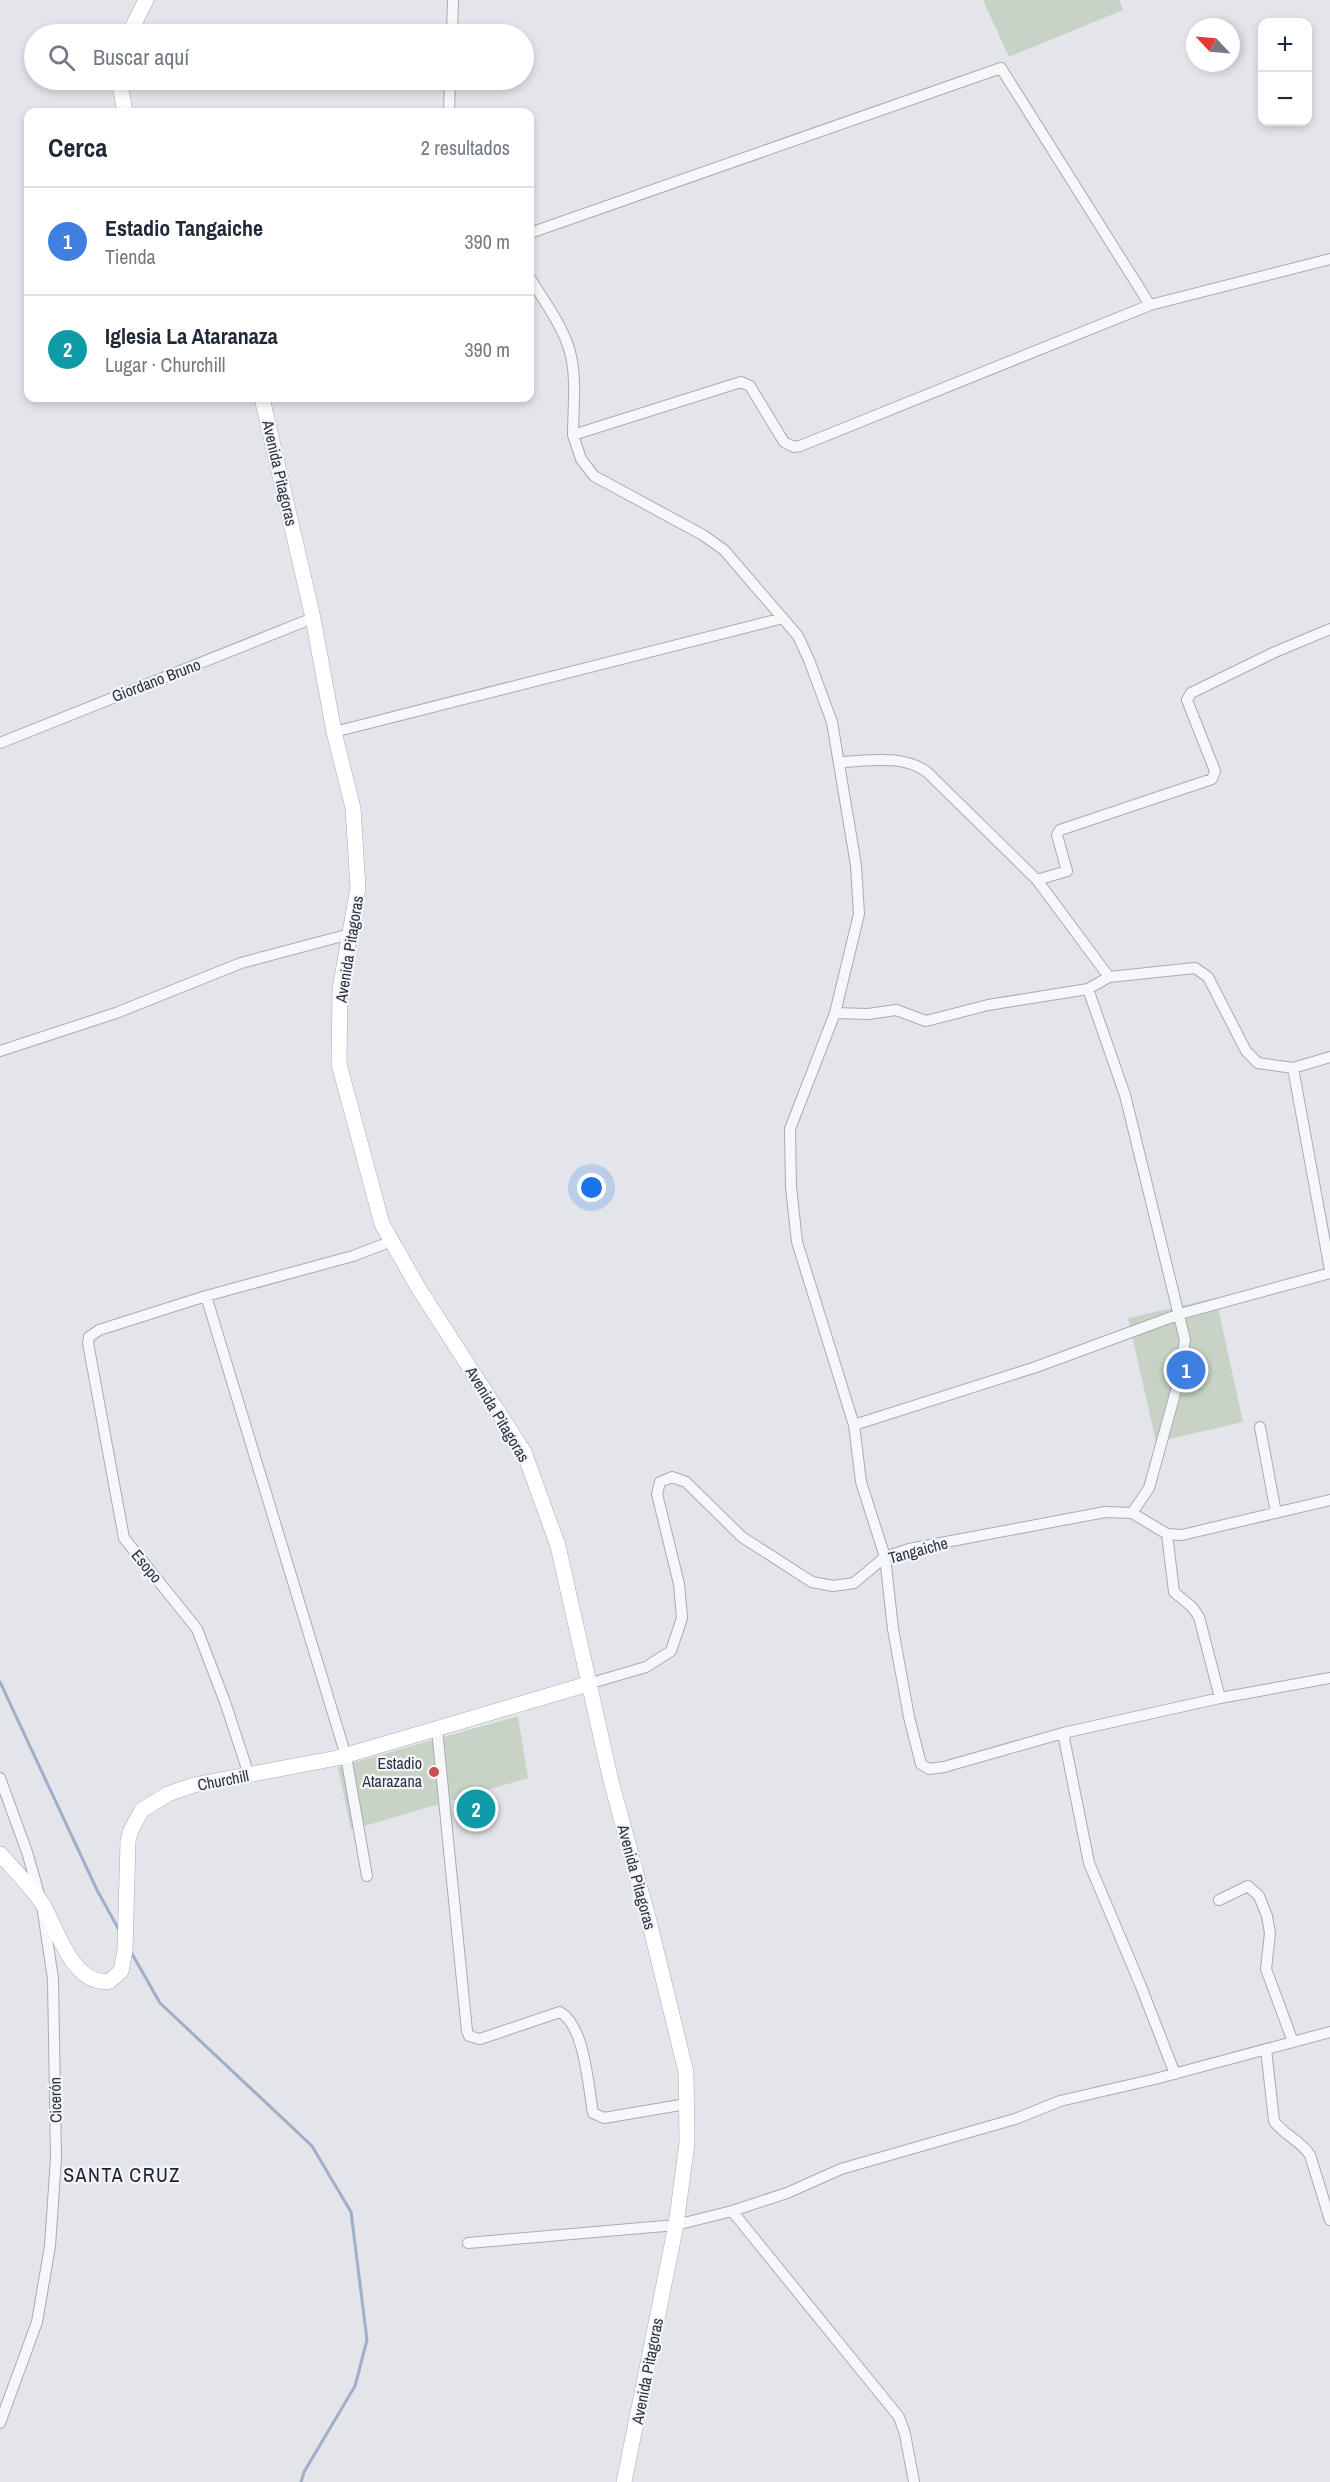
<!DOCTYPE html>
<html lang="es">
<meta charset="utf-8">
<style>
:root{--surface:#fff;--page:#f2f2f3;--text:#1f2937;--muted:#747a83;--line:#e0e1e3;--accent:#ea580c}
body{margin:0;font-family:"Archivo Narrow",sans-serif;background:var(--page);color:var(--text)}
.controls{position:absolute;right:18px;top:18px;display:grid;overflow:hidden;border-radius:12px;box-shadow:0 3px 9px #0003}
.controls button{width:54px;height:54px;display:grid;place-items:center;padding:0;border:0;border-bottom:2px solid var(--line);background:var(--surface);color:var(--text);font:30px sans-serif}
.compass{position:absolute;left:1186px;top:18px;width:54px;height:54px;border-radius:50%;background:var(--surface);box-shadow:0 3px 9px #0003;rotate:296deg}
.you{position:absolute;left:592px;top:1188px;width:21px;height:21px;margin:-15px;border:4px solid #fff;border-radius:50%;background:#1a73e8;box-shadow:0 0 0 9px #1a73e833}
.badge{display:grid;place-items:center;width:39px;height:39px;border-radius:50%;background:var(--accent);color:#fff;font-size:20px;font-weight:700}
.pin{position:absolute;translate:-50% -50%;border:3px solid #fff;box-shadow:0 2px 6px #0006}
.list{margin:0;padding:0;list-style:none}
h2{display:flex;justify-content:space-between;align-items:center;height:78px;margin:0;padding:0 24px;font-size:26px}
h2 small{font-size:20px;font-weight:400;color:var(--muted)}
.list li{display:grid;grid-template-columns:39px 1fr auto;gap:18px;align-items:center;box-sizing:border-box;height:108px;padding:0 24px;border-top:2px solid var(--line)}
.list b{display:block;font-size:22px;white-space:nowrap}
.list p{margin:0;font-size:20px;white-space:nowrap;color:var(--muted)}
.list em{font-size:20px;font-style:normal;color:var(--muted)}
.icon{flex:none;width:33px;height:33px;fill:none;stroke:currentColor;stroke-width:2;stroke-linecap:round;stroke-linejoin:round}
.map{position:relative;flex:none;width:1330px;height:2482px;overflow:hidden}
.search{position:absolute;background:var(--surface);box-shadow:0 3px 9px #0003;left:24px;top:24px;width:510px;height:66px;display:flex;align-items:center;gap:15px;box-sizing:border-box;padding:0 21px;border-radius:33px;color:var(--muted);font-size:22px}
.panel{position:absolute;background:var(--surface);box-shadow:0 3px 9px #0003;left:24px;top:108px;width:510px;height:294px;border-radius:12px}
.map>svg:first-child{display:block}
.pitch{fill:#c7d4c5}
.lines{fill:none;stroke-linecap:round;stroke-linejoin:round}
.stream{stroke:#a0afc9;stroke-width:3}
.street-casing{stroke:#a8abb5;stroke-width:12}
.secondary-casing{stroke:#a8abb5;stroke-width:16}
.street{stroke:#f6f7f9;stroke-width:10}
.secondary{stroke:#fff;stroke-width:15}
.poi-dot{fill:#c94f51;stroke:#f3f5f8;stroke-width:2}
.labels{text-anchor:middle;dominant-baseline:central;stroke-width:4.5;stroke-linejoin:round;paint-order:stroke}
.street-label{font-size:16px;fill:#2c3142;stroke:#f3f5f8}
.poi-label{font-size:16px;fill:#2c3142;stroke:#f3f5f8;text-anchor:end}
.quarter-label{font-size:20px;letter-spacing:1.5px;fill:#1e2233;stroke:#f3f5f8}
</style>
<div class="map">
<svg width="1330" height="2482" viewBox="0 0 1330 2482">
<rect width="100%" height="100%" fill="#e3e5eb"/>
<path class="pitch" d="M 983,0 L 1119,0 L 1123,10 L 1009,57 Z
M 1216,1298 L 1243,1422 L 1156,1442 L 1128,1318 Z
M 518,1716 L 528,1778 L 351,1830 L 338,1767 Z"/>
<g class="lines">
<path class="stream" d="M 0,1682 L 97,1890 L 119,1930
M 131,1952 L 160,2003 L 312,2146 L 351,2212 L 367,2340 L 355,2386 L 304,2472 L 301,2482"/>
<defs>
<path id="street" d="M 452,34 L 453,0
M 449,112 L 450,80
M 530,233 L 1001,68 L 1150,305
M 1330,259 L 1150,305 L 800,446 L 794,447 L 784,442 L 750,386 L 741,382 L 573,435 L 581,459 L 594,476 L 703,535 L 724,550 L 798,636 L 809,660 L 832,722 L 856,865 L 859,914 L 835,1013 L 790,1129 L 791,1187 L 797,1242 L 854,1425 L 861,1482 L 885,1557 L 893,1629 L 909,1717 L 921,1764 L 929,1769 L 944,1767 L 1063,1733 L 1220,1698 L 1330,1678
M 530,278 C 544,301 563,326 570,352 C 577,378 573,409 573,435
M 334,732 L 783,618
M 0,743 L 313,618
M 840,762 C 870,761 902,754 927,772 L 1037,880 L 1109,977 L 1195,968 L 1208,977 L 1246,1051 L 1258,1063 L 1293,1068 L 1330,1057
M 1037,880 L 1067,871 L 1057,835 L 1060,830 L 1212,779 L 1215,771 L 1187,700 L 1191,693 L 1275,652 L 1330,629
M 1109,977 L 1088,989 L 1125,1095 L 1185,1340 L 1178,1383 L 1149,1488 L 1132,1513
M 835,1013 L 868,1014 L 896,1010 L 926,1021 L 988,1005 L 1088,989
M 0,1051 L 116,1013 L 241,963 L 350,934
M 1293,1068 L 1330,1270
M 206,1296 L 346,1756 L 367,1876
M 854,1425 L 1036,1367 L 1180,1314 L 1330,1273
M 1260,1427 L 1276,1513
M 1167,1534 L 1174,1592 L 1192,1607 L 1199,1617 L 1220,1698
M 588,1684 L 646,1667 L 671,1651 L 682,1618 L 679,1584 L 657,1494 L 660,1482 L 672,1477 L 686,1482 L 742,1537 L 812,1582 L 833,1586 L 854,1583 L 885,1557 L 909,1549 L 1105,1512 L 1132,1513 L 1167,1534 L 1182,1535 L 1330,1500
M 437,1729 L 467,2031 L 469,2036 L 480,2039 L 560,2012 C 585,2026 588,2086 593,2113 L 604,2118 L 686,2104
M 1063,1733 L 1089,1863 L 1140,1984 L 1175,2074
M 249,1775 L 225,1702 L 197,1629 L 124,1538 L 88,1343 L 89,1337 L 99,1330 L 206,1296 L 353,1256 L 392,1241
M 0,1778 L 27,1852 L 39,1894
M 1219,1900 L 1248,1886 L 1259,1896 L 1267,1916 L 1270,1933 L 1266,1969 L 1293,2042
M 1266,2049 L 1274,2121 C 1284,2135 1301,2141 1310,2155 L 1330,2220
M 732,2211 L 899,2417 L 905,2434 L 914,2482
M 468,2243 L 676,2225 L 732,2211 L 787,2193 L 841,2169 L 1015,2119 L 1060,2101 L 1155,2079 L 1330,2032
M 0,2423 L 37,2322 L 50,2246 L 56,2158 L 53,1979 L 43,1912"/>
<path id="secondary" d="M 129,34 L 146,0
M 119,80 L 125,112
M 262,398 L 313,618 L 334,732 L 353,808 L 358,888 L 340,989 L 339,1064 L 382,1224 L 419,1289 L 524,1452 L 558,1546 L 611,1781 L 649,1921 L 686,2072 L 687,2143 L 676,2225 L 624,2482
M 0,1854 C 14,1870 30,1885 42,1903 C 57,1927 72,1987 110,1981 L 121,1971 L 125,1950 L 128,1841 L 131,1830 L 142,1810 L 168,1794 L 194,1785 L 337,1758 L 588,1684"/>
</defs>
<use href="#street" class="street-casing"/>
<use href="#secondary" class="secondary-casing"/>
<use href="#street" class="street"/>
<use href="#secondary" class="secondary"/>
</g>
<circle class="poi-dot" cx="434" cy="1772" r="6"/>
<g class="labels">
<g class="street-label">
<text transform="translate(280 473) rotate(77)">Avenida Pitagoras</text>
<text transform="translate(156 680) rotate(-21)">Giordano Bruno</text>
<text transform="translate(349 949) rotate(-81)">Avenida Pitagoras</text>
<text transform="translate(498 1414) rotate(59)">Avenida Pitagoras</text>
<text transform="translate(918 1550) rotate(-15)">Tangaiche</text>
<text transform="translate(147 1566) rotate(50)">Esopo</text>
<text transform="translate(223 1780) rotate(-11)">Churchill</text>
<text transform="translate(637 1877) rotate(75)">Avenida Pitagoras</text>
<text transform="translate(55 2100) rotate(-91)">Cicerón</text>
<text transform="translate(647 2371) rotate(-79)">Avenida Pitagoras</text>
</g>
<g class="poi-label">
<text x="422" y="1763">Estadio<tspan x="422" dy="18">Atarazana</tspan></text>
</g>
<g class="quarter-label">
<text x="122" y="2174">SANTA CRUZ</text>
</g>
</g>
</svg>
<div class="controls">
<button>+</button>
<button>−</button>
</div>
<svg class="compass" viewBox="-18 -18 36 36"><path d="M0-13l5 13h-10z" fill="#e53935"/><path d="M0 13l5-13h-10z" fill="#747a83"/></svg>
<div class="you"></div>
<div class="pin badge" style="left:1186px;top:1370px;background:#3f7fe0">1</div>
<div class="pin badge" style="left:476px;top:1809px;background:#0f9aa8">2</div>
<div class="search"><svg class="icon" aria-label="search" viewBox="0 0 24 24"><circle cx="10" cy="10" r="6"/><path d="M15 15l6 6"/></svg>Buscar aquí</div>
<section class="panel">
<h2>Cerca<small>2 resultados</small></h2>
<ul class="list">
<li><span class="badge" style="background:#3f7fe0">1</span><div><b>Estadio Tangaiche</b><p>Tienda</p></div><em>390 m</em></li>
<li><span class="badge" style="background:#0f9aa8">2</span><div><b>Iglesia La Ataranaza</b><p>Lugar · Churchill</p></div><em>390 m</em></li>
</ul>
</section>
</div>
